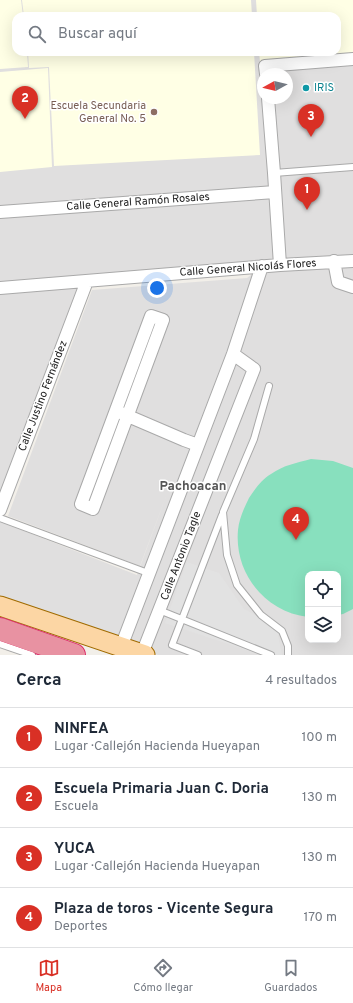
<!DOCTYPE html>
<html lang="es">
<meta charset="utf-8">
<style>
:root{--surface:#fff;--page:#f6f6f7;--text:#1f2937;--muted:#747a83;--line:#e0e1e3;--accent:#d93025}
body{margin:0;font-family:Overpass,sans-serif;background:var(--page);color:var(--text)}
.controls{position:absolute;right:12px;bottom:12px;display:grid;overflow:hidden;border-radius:8px;box-shadow:0 4px 16px #0002}
.controls button{width:36px;height:36px;display:grid;place-items:center;padding:0;border:0;border-bottom:1px solid var(--line);background:var(--surface);color:var(--text);font:20px sans-serif}
.compass{position:absolute;left:257px;top:68px;width:36px;height:36px;border-radius:50%;background:var(--surface);box-shadow:0 4px 16px #0002;rotate:262deg}
.you{position:absolute;left:157px;top:288px;width:14px;height:14px;margin:-10px;border:3px solid #fff;border-radius:50%;background:#1a73e8;box-shadow:0 0 0 6px #1a73e833}
.badge{display:grid;place-items:center;width:26px;height:26px;border-radius:50%;background:var(--accent);color:#fff;font-size:13px;font-weight:700}
.pin{position:absolute;translate:-50% -33px;filter:drop-shadow(0 1px 2px #0008)}
.pin::after{content:'';position:absolute;top:21px;width:14px;height:12px;background:inherit;clip-path:polygon(0 0,100% 0,50% 100%)}
.list{margin:0;padding:0;list-style:none}
h2{display:flex;justify-content:space-between;align-items:center;height:52px;margin:0;padding:0 16px;font-size:17px}
h2 small{font-size:13px;font-weight:400;color:var(--muted)}
.list li{display:grid;grid-template-columns:26px 1fr auto;gap:12px;align-items:center;box-sizing:border-box;height:60px;padding:0 16px;border-top:1px solid var(--line)}
.list b{display:block;font-size:15px;white-space:nowrap}
.list p{margin:0;font-size:13px;white-space:nowrap;color:var(--muted)}
.list em{font-size:13px;font-style:normal;color:var(--muted)}
.icon{flex:none;width:22px;height:22px;fill:none;stroke:currentColor;stroke-width:2;stroke-linecap:round;stroke-linejoin:round}
.map{position:relative;flex:none;width:353px;height:655px;overflow:hidden}
.search{position:absolute;background:var(--surface);box-shadow:0 4px 16px #0002;left:12px;right:12px;top:12px;height:44px;display:flex;align-items:center;gap:10px;box-sizing:border-box;padding:0 14px;border-radius:12px;color:var(--muted);font-size:15px}
.sheet{height:292px;background:var(--surface)}
nav{display:flex;justify-content:space-around;align-items:center;box-sizing:border-box;height:56px;border-top:1px solid var(--line);background:var(--surface);font-size:11px;color:var(--muted)}
nav a{display:grid;justify-items:center;gap:2px}
nav .on{color:var(--accent)}
.map>svg:first-child{display:block}
.residential{fill:#e0dfdf;fill-rule:evenodd}
.education{fill:#ffffe5}
.pitch{fill:#88e0be}
.parking{fill:#e2e2e2}
.lines{fill:none;stroke-linecap:round;stroke-linejoin:round}
.lane-casing{stroke:#a9a9a9;stroke-width:8}
.street-casing{stroke:#a9a9a9;stroke-width:14}
.primary-casing{stroke:#a06b00;stroke-width:21}
.highway-casing{stroke:#dc2a67;stroke-width:24}
.lane{stroke:#fff;stroke-width:6}
.street{stroke:#fff;stroke-width:12}
.primary{stroke:#fcd6a4;stroke-width:19}
.highway{stroke:#e892a2;stroke-width:22}
.culture-dot{fill:#0f9aa8;stroke:#fff;stroke-width:1.5}
.education-dot{fill:#8d6e63;stroke:#fff;stroke-width:1.5}
.labels{text-anchor:middle;dominant-baseline:central;stroke-width:3;stroke-linejoin:round;paint-order:stroke}
.culture-label{font-size:11px;fill:#0d838f;stroke:#fff;text-anchor:start}
.education-label{font-size:11px;fill:#785e54;stroke:#fff;text-anchor:end}
.street-label{font-size:11px;fill:#222;stroke:#fff}
.quarter-label{font-size:13px;font-weight:bold;fill:#555;stroke:#fff}
</style>
<div class="map">
<svg width="353" height="655" viewBox="0 0 353 655">
<rect width="100%" height="100%" fill="#f2efe9"/>
<path class="residential" d="M 0,0 L 353,0 L 353,261 L 0,288 ZM 16,16 L 337,16 L 337,52 L 16,52 ZM 263,74 L 287,74 L 287,98 L 263,98 Z
M 353,265 L 353,655 L 158,655 L 110,640 L 0,602 L 0,291 L 79,285 L 89,290 L 1,522 L 137,575 L 168,491 L 140,566 L 8,516 L 92,290 L 247,278 L 255,272 ZM 308,574 L 338,574 L 338,640 L 308,640 Z"/>
<path class="education" d="M 0,0 L 21,0 L 23,16 L 16,16 L 16,52 L 27,52 L 28,67 L 0,69 Z
M 22,0 L 251,0 L 252,16 L 24,16 Z
M 256,0 L 353,0 L 353,54 L 260,62 L 259,52 L 337,52 L 337,16 L 257,16 Z
M 28,52 L 254,52 L 260,155 L 54,166 L 49,67 L 29,68 Z
M 48,68 L 52,167 L 0,172 L 0,72 Z"/>
<path class="pitch" d="M 311,459 L 333,461 L 353,468 L 353,609 L 343,614 L 338,615 L 338,574 L 308,574 L 308,617 C 265,612 234,573 238,530 C 239,519 244,508 249,498 C 255,489 262,479 271,474 C 284,465 296,463 311,459 Z"/>
<path class="parking" d="M 187,562 L 219,573 L 244,609 L 276,626 L 282,655 L 261,655 L 165,623 Z"/>
<g class="lines">
<defs>
<path id="lane" d="M 274,173 L 353,167
M 269,386 L 254,439 L 223,512 L 227,555 L 237,585 L 261,615 L 282,631 L 288,646 L 288,655
M 0,518 L 148,573
M 159,610 L 271,655
M 0,644 L 32,655
M 198,655 L 172,645 L 222,515"/>
<path id="street" d="M 266,74 L 265,66 L 353,59
M 268,98 L 274,173 L 280,265
M 0,212 L 275,192
M 334,261 L 338,282 L 353,287
M 0,288 L 280,265 L 353,261
M 151,316 L 163,320 L 93,509 L 81,504 Z
M 121,413 L 184,440 L 198,445
M 0,510 L 87,281
M 121,647 L 233,354 L 262,266
M 142,654 L 254,369 L 233,354"/>
<path id="primary" d="M 0,606 L 145,655"/>
<path id="highway" d="M 0,629 L 74,655"/>
</defs>
<use href="#lane" class="lane-casing"/>
<use href="#street" class="street-casing"/>
<use href="#primary" class="primary-casing"/>
<use href="#highway" class="highway-casing"/>
<use href="#lane" class="lane"/>
<use href="#street" class="street"/>
<use href="#primary" class="primary"/>
<use href="#highway" class="highway"/>
</g>
<circle class="culture-dot" cx="306" cy="88" r="4"/>
<circle class="education-dot" cx="154" cy="112" r="4"/>
<g class="labels">
<g class="culture-label">
<text x="314" y="88">IRIS</text>
</g>
<g class="education-label">
<text x="146" y="106">Escuela Secundaria<tspan x="146" dy="13">General No. 5</tspan></text>
</g>
<g class="street-label">
<text transform="translate(138 202) rotate(-4)">Calle General Ramón Rosales</text>
<text transform="translate(248 268) rotate(-4)">Calle General Nicolás Flores</text>
<text transform="translate(43 396) rotate(-69)">Calle Justino Fernández</text>
<text transform="translate(181 556) rotate(-69)">Calle Antonio Tagle</text>
</g>
<g class="quarter-label">
<text x="193" y="487">Pachoacan</text>
</g>
</g>
</svg>
<div class="controls">
<button><svg class="icon" aria-label="locate" viewBox="0 0 24 24"><circle cx="12" cy="12" r="6"/><path d="M12 2v4M12 18v4M2 12h4M18 12h4"/></svg></button>
<button><svg class="icon" aria-label="layers" viewBox="0 0 24 24"><path d="M12 4l9 5-9 5-9-5zM3 14l9 5 9-5"/></svg></button>
</div>
<svg class="compass" viewBox="-18 -18 36 36"><path d="M0-13l5 13h-10z" fill="#e53935"/><path d="M0 13l5-13h-10z" fill="#747a83"/></svg>
<div class="you"></div>
<div class="pin badge" style="left:307px;top:210px">1</div>
<div class="pin badge" style="left:25px;top:119px">2</div>
<div class="pin badge" style="left:311px;top:137px">3</div>
<div class="pin badge" style="left:296px;top:540px">4</div>
<div class="search"><svg class="icon" aria-label="search" viewBox="0 0 24 24"><circle cx="10" cy="10" r="6"/><path d="M15 15l6 6"/></svg>Buscar aquí</div>
</div>
<section class="sheet">
<h2>Cerca<small>4 resultados</small></h2>
<ul class="list">
<li><span class="badge">1</span><div><b>NINFEA</b><p>Lugar · Callejón Hacienda Hueyapan</p></div><em>100 m</em></li>
<li><span class="badge">2</span><div><b>Escuela Primaria Juan C. Doria</b><p>Escuela</p></div><em>130 m</em></li>
<li><span class="badge">3</span><div><b>YUCA</b><p>Lugar · Callejón Hacienda Hueyapan</p></div><em>130 m</em></li>
<li><span class="badge">4</span><div><b>Plaza de toros - Vicente Segura</b><p>Deportes</p></div><em>170 m</em></li>
</ul>
</section>
<nav>
<a class="on"><svg class="icon" aria-label="map" viewBox="0 0 24 24"><path d="M3 6l6-2 6 2 6-2v14l-6 2-6-2-6 2zM9 4v14M15 6v14"/></svg>Mapa</a>
<a><svg class="icon" aria-label="directions" viewBox="0 0 24 24"><path d="M12 3l9 9-9 9-9-9zM9 14v-3h6M13 9l2 2-2 2"/></svg>Cómo llegar</a>
<a><svg class="icon" aria-label="saved" viewBox="0 0 24 24"><path d="M7 4h10v16l-5-4-5 4z"/></svg>Guardados</a>
</nav>
